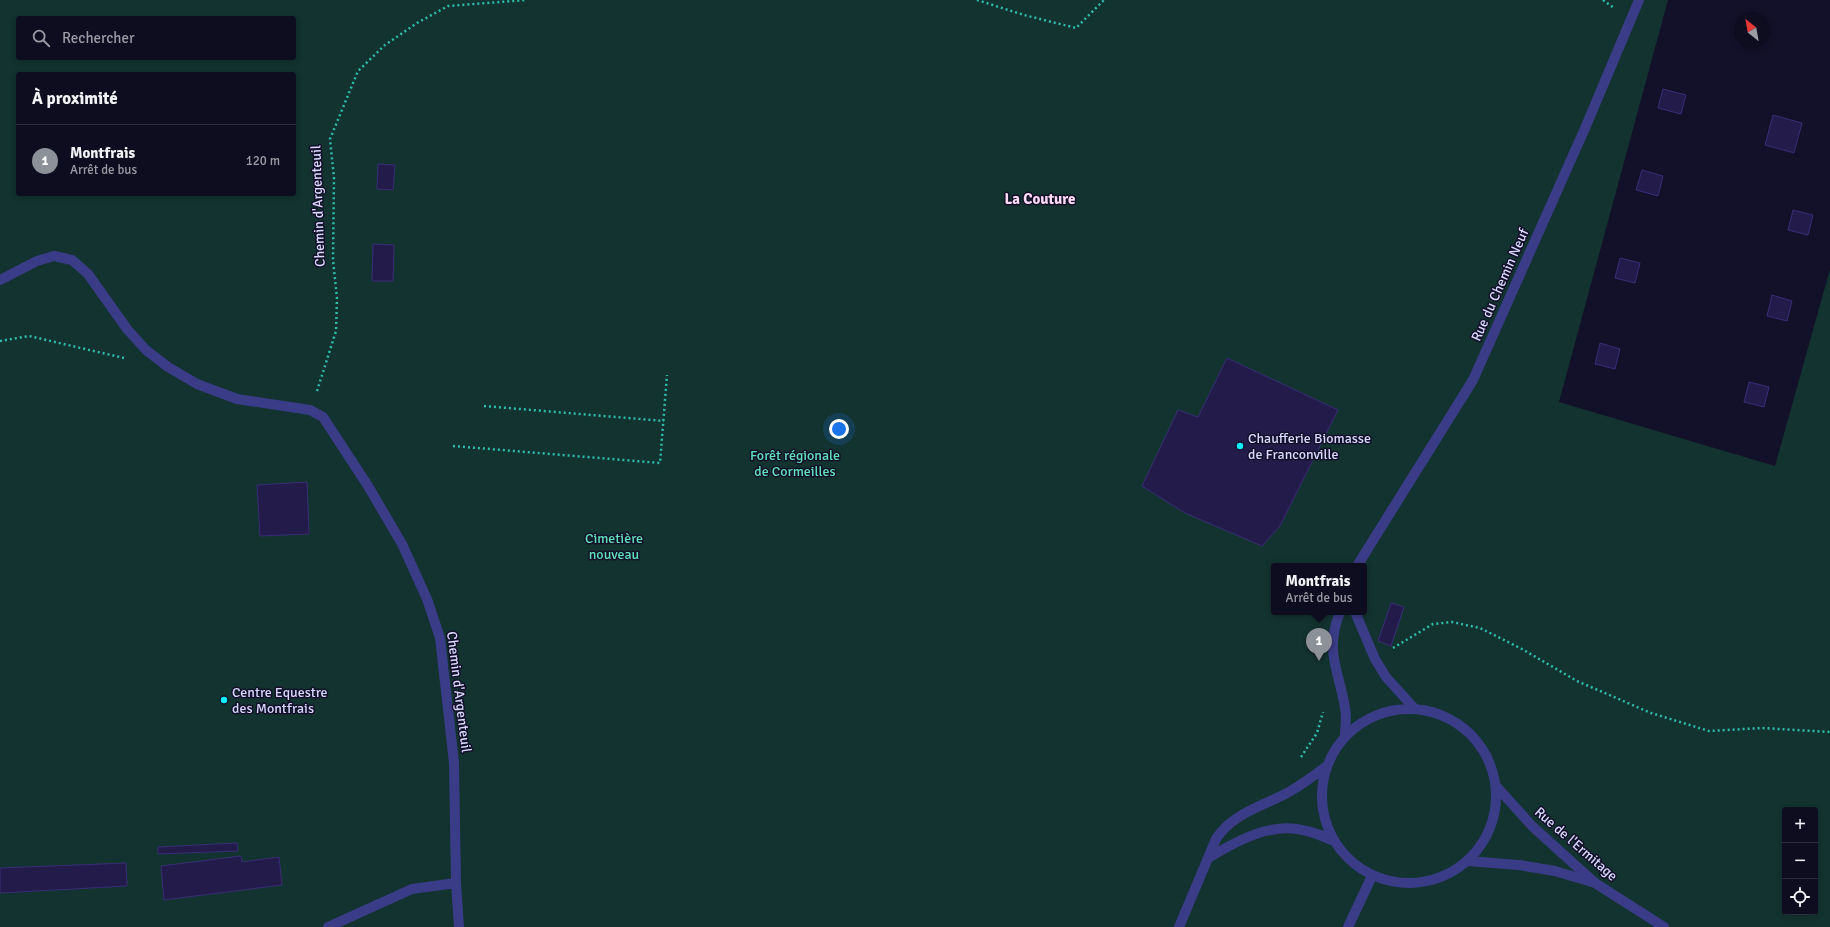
<!DOCTYPE html>
<html lang="fr">
<meta charset="utf-8">
<style>
:root{--surface:#0e0c1f;--page:#171528;--text:#f1f3f6;--muted:#9b9ba4;--line:#2e2c3d;--accent:#8c9099}
body{margin:0;font-family:Signika,sans-serif;background:var(--page);color:var(--text)}
.controls{position:absolute;right:12px;bottom:12px;display:grid;overflow:hidden;border-radius:4px;box-shadow:0 2px 6px #0003}
.controls button{width:36px;height:36px;display:grid;place-items:center;padding:0;border:0;border-bottom:1px solid var(--line);background:var(--surface);color:var(--text);font:20px sans-serif}
.compass{position:absolute;left:1734px;top:12px;width:36px;height:36px;border-radius:50%;background:var(--surface);box-shadow:0 2px 6px #0003;rotate:329deg}
.you{position:absolute;left:839px;top:429px;width:14px;height:14px;margin:-10px;border:3px solid #fff;border-radius:50%;background:#1a73e8;box-shadow:0 0 0 6px #1a73e833}
.badge{display:grid;place-items:center;width:26px;height:26px;border-radius:50%;background:var(--accent);color:#fff;font-size:13px;font-weight:700}
.pin{position:absolute;translate:-50% -33px;filter:drop-shadow(0 1px 2px #0008)}
.pin::after{content:'';position:absolute;top:21px;width:14px;height:12px;background:inherit;clip-path:polygon(0 0,100% 0,50% 100%)}
.popup{position:absolute;left:1271px;top:563px;width:96px;height:52px;box-sizing:border-box;display:grid;place-content:center;border-radius:4px;background:var(--surface);filter:drop-shadow(0 1px 3px #0005);font-size:13px;white-space:nowrap;color:var(--muted)}
.popup b{font-size:15px;color:var(--text)}
.popup::after{content:'';position:absolute;left:50%;top:100%;margin-left:-8px;border:8px solid transparent;border-top-color:var(--surface)}
.list{margin:0;padding:0;list-style:none}
h2{display:flex;justify-content:space-between;align-items:center;height:52px;margin:0;padding:0 16px;font-size:17px}
h2 small{font-size:13px;font-weight:400;color:var(--muted)}
.list li{display:grid;grid-template-columns:26px 1fr auto;gap:12px;align-items:center;box-sizing:border-box;height:72px;padding:0 16px;border-top:1px solid var(--line)}
.list b{display:block;font-size:15px;white-space:nowrap}
.list p{margin:0;font-size:13px;white-space:nowrap;color:var(--muted)}
.list em{font-size:13px;font-style:normal;color:var(--muted)}
.icon{flex:none;width:22px;height:22px;fill:none;stroke:currentColor;stroke-width:2;stroke-linecap:round;stroke-linejoin:round}
.map{position:relative;flex:none;width:1830px;height:927px;overflow:hidden}
.search{position:absolute;background:var(--surface);box-shadow:0 2px 6px #0003;left:16px;top:16px;width:280px;height:44px;display:flex;align-items:center;gap:10px;box-sizing:border-box;padding:0 14px;border-radius:4px;color:var(--muted);font-size:15px}
.panel{position:absolute;background:var(--surface);box-shadow:0 2px 6px #0003;left:16px;top:72px;width:280px;height:124px;border-radius:4px}
.map>svg:first-child{display:block}
.green{fill:#133330;fill-rule:evenodd}
.building{fill:#231c4a;stroke:#382d76}
.lines{fill:none;stroke-linecap:round;stroke-linejoin:round}
.path{stroke:#2fbcac;stroke-width:2.5;stroke-dasharray:2 3;stroke-linecap:butt}
.minor{stroke:#3b3c88;stroke-width:10}
.poi-dot{fill:#04f3ff;stroke:#131029;stroke-width:1.5}
.labels{text-anchor:middle;dominant-baseline:central;stroke-width:3;stroke-linejoin:round;paint-order:stroke}
.street-label{font-size:14px;fill:#dad8ff;stroke:#131029}
.poi-label{font-size:14px;fill:#dad8ff;stroke:#131029;text-anchor:start}
.park-label{font-size:14px;fill:#61e2bb;stroke:#131029}
.neighbourhood-label{font-size:15px;font-weight:bold;fill:#ffdaf3;stroke:#131029}
</style>
<div class="map">
<svg width="1830" height="927" viewBox="0 0 1830 927">
<rect width="100%" height="100%" fill="#131029"/>
<path class="green" d="M 0,0 L 1668,0 L 1559,402 L 1775,466 L 1830,269 L 1830,927 L 0,927 ZM 18,18 L 294,18 L 294,58 L 18,58 ZM 18,74 L 294,74 L 294,194 L 18,194 ZM 1274,566 L 1364,566 L 1364,612 L 1274,612 ZM 1785,810 L 1815,810 L 1815,912 L 1785,912 Z"/>
<path class="building" d="M 1663,89 L 1686,95 L 1681,114 L 1658,108 Z
M 1773,115 L 1802,123 L 1794,153 L 1765,145 Z
M 378,164 L 395,165 L 393,190 L 377,189 Z
M 1642,170 L 1663,176 L 1658,196 L 1636,190 Z
M 1793,210 L 1813,215 L 1808,235 L 1788,230 Z
M 373,244 L 394,245 L 393,281 L 372,281 Z
M 1620,258 L 1640,263 L 1635,283 L 1615,278 Z
M 1772,295 L 1792,301 L 1787,321 L 1767,316 Z
M 1600,343 L 1620,349 L 1615,369 L 1595,364 Z
M 1227,358 L 1338,410 L 1280,526 L 1262,546 L 1185,513 L 1142,486 L 1178,410 L 1198,417 Z
M 1749,382 L 1769,387 L 1764,407 L 1744,402 Z
M 307,482 L 309,534 L 260,536 L 257,485 Z
M 1391,603 L 1404,607 L 1391,646 L 1378,641 Z
M 237,843 L 238,851 L 158,854 L 158,847 Z
M 241,856 L 242,862 L 279,857 L 282,885 L 164,900 L 161,866 Z
M 126,863 L 127,886 L 0,893 L 0,868 Z"/>
<g class="lines">
<path class="path" d="M 977,0 L 1024,15 L 1076,28 L 1104,0
M 1603,0 L 1614,8
M 0,341 L 29,336 L 124,358
M 317,391 L 336,331 L 337,298 L 333,260 L 334,178 L 330,139 L 358,71 L 385,45 L 417,23 L 448,6 L 526,0
M 484,406 L 664,421
M 453,446 L 660,463 L 667,375
M 1393,648 L 1433,624 L 1452,622 L 1480,628 L 1522,649 L 1577,681 L 1651,713 L 1709,731 L 1762,728 L 1830,732
M 1301,757 L 1317,733 L 1323,712"/>
<path class="minor" d="M 0,280 L 37,261 L 54,256 L 72,260 L 88,274 L 127,329 L 146,350 L 168,367 L 197,384 L 237,399 L 310,410 L 323,417 L 368,486 L 402,544 L 427,599 L 440,638 L 454,763 L 456,883 L 459,927
M 1357,566 L 1473,380 L 1586,126 L 1639,0
M 1340,612 C 1324,652 1339,670 1345,708 C 1347,717 1345,727 1345,736
M 1355,612 L 1375,659 L 1386,677 L 1414,708
M1322 796a87 87 0 1 1 174 0a87 87 0 1 1-174 0Z
M 1497,787 L 1532,826 L 1595,883 L 1664,927
M 1210,857 C 1238,840 1273,821 1307,831 C 1316,833 1325,837 1334,841
M 1468,861 L 1519,865 L 1555,871 L 1592,882
M 328,927 L 412,889 L 456,883
M 1179,927 L 1216,839 C 1232,814 1260,807 1285,794 C 1300,787 1313,776 1327,766
M 1348,927 L 1372,876"/>
</g>
<g class="poi-dot">
<circle cx="1240" cy="446" r="4"/>
<circle cx="224" cy="700" r="4"/>
</g>
<g class="labels">
<g class="street-label">
<text transform="translate(318 206) rotate(-92)">Chemin d'Argenteuil</text>
<text transform="translate(1500 285) rotate(-66)">Rue du Chemin Neuf</text>
<text transform="translate(459 692) rotate(83)">Chemin d'Argenteuil</text>
<text transform="translate(1576 844) rotate(41)">Rue de l'Ermitage</text>
</g>
<g class="poi-label">
<text x="1248" y="438">Chaufferie Biomasse<tspan x="1248" dy="16">de Franconville</tspan></text>
<text x="232" y="692">Centre Equestre<tspan x="232" dy="16">des Montfrais</tspan></text>
</g>
<g class="park-label">
<text x="795" y="455">Forêt régionale<tspan x="795" dy="16">de Cormeilles</tspan></text>
<text x="614" y="538">Cimetière<tspan x="614" dy="16">nouveau</tspan></text>
</g>
<g class="neighbourhood-label">
<text x="1040" y="199">La Couture</text>
</g>
</g>
</svg>
<div class="controls">
<button>+</button>
<button>−</button>
<button><svg class="icon" aria-label="locate" viewBox="0 0 24 24"><circle cx="12" cy="12" r="6"/><path d="M12 2v4M12 18v4M2 12h4M18 12h4"/></svg></button>
</div>
<svg class="compass" viewBox="-18 -18 36 36"><path d="M0-13l5 13h-10z" fill="#e53935"/><path d="M0 13l5-13h-10z" fill="#9b9ba4"/></svg>
<div class="you"></div>
<div class="pin badge" style="left:1319px;top:661px">1</div>
<div class="popup"><b>Montfrais</b>Arrêt de bus</div>
<div class="search"><svg class="icon" aria-label="search" viewBox="0 0 24 24"><circle cx="10" cy="10" r="6"/><path d="M15 15l6 6"/></svg>Rechercher</div>
<section class="panel">
<h2>À proximité<small></small></h2>
<ul class="list">
<li><span class="badge">1</span><div><b>Montfrais</b><p>Arrêt de bus</p></div><em>120 m</em></li>
</ul>
</section>
</div>
